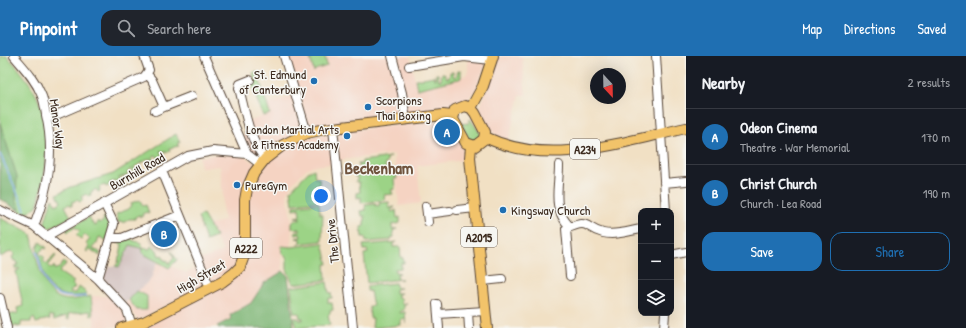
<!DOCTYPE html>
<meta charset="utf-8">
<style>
:root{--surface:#171b24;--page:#20242c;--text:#f1f3f6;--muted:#9ea1a6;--line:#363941;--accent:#1f6fb2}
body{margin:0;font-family:"Patrick Hand",sans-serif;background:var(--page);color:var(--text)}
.controls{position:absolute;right:12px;bottom:12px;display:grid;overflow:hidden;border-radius:8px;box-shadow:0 4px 16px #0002}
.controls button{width:36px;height:36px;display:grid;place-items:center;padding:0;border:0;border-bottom:1px solid var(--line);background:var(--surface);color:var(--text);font:20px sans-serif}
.compass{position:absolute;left:590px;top:12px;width:36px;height:36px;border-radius:50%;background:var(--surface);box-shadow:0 4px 16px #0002;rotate:158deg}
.you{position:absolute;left:321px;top:140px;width:14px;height:14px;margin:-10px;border:3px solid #fff;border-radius:50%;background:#1a73e8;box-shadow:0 0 0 6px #1a73e833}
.badge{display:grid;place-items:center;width:26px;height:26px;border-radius:50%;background:var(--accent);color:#fff;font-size:13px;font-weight:700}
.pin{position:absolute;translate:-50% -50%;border:2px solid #fff;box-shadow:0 1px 4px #0006}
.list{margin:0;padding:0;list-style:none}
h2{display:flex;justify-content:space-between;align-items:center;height:52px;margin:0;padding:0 16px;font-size:17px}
h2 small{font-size:13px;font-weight:400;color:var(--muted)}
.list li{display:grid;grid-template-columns:26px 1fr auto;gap:12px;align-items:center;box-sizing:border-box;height:56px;padding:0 16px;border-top:1px solid var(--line)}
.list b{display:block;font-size:15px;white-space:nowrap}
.list p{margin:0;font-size:13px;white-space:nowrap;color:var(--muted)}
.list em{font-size:13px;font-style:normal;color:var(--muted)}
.actions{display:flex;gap:8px;padding:12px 16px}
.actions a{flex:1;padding:9px 0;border:1px solid var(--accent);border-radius:12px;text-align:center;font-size:14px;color:var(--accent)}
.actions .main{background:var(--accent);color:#fff}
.icon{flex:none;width:22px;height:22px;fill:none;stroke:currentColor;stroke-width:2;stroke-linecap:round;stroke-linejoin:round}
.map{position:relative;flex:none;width:686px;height:272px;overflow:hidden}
header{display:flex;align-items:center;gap:24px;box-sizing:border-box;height:56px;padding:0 20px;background:var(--accent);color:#fff}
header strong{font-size:19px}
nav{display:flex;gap:22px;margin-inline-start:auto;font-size:14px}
.search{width:280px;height:36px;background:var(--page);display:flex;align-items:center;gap:10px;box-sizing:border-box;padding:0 14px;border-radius:12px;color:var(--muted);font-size:15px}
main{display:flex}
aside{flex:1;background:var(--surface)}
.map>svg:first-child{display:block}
.built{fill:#f5d3c2}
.industrial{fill:#d1c0bd}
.green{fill:#9cd386;stroke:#6c7e52}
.forest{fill:#7db573;stroke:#5c7048}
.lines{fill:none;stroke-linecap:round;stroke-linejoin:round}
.stream{stroke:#80b1ec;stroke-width:1.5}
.minor-casing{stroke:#564537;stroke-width:10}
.major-casing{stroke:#564537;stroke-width:12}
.minor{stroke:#fff;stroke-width:8}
.major{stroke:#f2c36a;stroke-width:10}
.poi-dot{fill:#1f6fb2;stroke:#f6f6f2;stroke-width:1.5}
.labels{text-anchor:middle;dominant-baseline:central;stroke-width:3;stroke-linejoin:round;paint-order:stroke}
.shield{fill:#f6f6f2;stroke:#73675e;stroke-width:1}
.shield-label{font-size:12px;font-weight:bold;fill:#3b2a1e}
.poi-label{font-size:13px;fill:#3b2a1e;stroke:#f6f6f2;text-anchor:start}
.street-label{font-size:13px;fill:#3b2a1e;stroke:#f6f6f2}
.district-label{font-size:17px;font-weight:bold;fill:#6f533d;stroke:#f6f6f2}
</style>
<header>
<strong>Pinpoint</strong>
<div class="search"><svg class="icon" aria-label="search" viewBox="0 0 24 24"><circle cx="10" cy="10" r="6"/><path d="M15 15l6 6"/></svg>Search here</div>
<nav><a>Map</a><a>Directions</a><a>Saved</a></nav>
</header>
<main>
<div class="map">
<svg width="686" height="272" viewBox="0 0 686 272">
<rect width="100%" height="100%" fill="#f6f6f2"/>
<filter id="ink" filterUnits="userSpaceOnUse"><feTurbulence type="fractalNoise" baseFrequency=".025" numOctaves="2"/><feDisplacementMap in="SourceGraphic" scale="8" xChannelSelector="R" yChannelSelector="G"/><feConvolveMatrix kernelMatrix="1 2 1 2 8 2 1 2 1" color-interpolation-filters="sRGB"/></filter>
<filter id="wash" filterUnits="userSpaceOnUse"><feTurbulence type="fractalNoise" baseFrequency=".012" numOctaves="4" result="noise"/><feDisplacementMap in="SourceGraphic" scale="16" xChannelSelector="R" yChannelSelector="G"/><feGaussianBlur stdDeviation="0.9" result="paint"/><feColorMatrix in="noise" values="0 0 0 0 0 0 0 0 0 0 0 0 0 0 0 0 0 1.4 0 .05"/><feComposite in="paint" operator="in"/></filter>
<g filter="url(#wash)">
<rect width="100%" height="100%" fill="#f1e0c4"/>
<path class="built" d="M 288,0 L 410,0 L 417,33 L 459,23 L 468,17 L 468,3 L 485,6 L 486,8 L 475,35 L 467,44 L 459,48 L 433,56 L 312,71 L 308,68 Z
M 502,0 L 522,0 L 526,39 L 520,39 L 508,86 L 489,74 L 479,55 L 497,3 Z
M 292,40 L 300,68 L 298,76 L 259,103 L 249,96 L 241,80 L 252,75 L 248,66 L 269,58 L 267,49 Z
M 433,65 L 451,68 L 461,86 L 465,104 L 417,110 L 421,147 L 399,150 L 394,98 L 339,104 L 337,81 L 343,75 Z
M 325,78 L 330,84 L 333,108 L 312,110 L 306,113 L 292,128 L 287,138 L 292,168 L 291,191 L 281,191 L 283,215 L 264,227 L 251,247 L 230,259 L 232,262 L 217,270 L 211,272 L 142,272 L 224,228 L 238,218 L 251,129 L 268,104 L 302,82 Z
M 221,98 L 244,100 L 255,107 L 241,198 L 234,212 L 212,228 L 200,204 L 223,195 L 209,169 L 224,165 L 222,150 L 223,140 L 220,110 L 201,112 L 199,101 Z
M 157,206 L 169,212 L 171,210 L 186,217 L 197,212 L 205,230 L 138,264 L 125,247 L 129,244 L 132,250 L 145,240 L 137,235 L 151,223 Z
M 91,240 L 111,240 L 124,256 L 127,266 L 122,270 L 95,272 Z"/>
<path class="industrial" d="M 130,189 L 143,193 L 142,197 L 157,206 L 151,223 L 125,247 L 102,222 L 103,215 L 107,215 L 108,210 L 119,211 Z"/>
<path class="green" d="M 0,0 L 7,0 C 18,12 29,24 36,39 C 53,73 47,116 37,150 L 28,157 L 21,156 L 0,143 Z
M 317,0 L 325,0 L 327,10 L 315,14 L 314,16 L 310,2 Z
M 461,14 L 461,22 L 459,23 L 417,33 L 415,23 L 423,23 L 423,22 L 434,20 L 435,23 L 436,23 L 436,18 L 438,18 L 439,24 L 441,24 L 442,17 L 444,17 L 447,22 L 449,22 L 450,16 L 453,16 L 454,21 L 456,21 L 458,15 Z
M 257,16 L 270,58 L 263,60 L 251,27 L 255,25 L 253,17 Z
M 470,63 L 480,77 L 479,82 L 475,85 L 469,84 L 461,68 L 469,67 Z
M 176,78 L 180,86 L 177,88 L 179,90 L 169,92 L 170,95 L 166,97 L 165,95 L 162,96 L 161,94 L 160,95 L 162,99 L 158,102 L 156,99 L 152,101 L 154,104 L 152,105 L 150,102 L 134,111 L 136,115 L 133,116 L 131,112 L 127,117 L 128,119 L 118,122 L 119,124 L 109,127 L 110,129 L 106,131 L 105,129 L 99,131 L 100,135 L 98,136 L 96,133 L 90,137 L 91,140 L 89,141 L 86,138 L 81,141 L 83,144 L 80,146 L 77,144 L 72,146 L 72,150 L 69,148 L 65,150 L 71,161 L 50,172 L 45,170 L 45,166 L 52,142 L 56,149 L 61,146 L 57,138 L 71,131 L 113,118 Z
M 391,101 L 387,102 L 387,107 L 385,108 L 386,113 L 391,112 L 391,115 L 386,115 L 386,117 L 396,117 L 397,122 L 394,123 L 395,133 L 391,134 L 393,138 L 384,139 L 385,144 L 361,147 L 361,141 L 357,142 L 357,137 L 360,136 L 359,126 L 356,126 L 356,124 L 358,123 L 357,121 L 355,121 L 355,116 L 360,115 L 358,108 L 362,108 L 362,105 Z
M 314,113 L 315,122 L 319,122 L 320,129 L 316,129 L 318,138 L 321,137 L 321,139 L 318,140 L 320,145 L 293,148 L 291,134 L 308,116 Z
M 140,144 L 143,150 L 146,149 L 149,157 L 147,156 L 142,158 L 143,160 L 140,161 L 139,159 L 135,161 L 135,163 L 129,163 L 124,167 L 123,165 L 118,167 L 118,163 L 116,158 L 129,153 L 132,149 L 131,147 Z
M 389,146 L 389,152 L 395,151 L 391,154 L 392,156 L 396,154 L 397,162 L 400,161 L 400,167 L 392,169 L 392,173 L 397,173 L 393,174 L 394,181 L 391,182 L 391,184 L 366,186 L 365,181 L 362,181 L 361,171 L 364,170 L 364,165 L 365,165 L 365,160 L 362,160 L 361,155 L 366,154 L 365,149 L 376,148 L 376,150 L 379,150 L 379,147 Z
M 319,147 L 320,158 L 323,158 L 322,185 L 297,188 L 301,187 L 301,183 L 296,182 L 301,181 L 300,178 L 296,179 L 295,176 L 300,176 L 300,173 L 292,172 L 292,167 L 295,164 L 300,164 L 300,162 L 295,161 L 300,160 L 299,152 L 294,153 L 294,150 Z
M 203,159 L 216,181 L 206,185 L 198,161 Z
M 89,161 L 94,170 L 97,169 L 96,167 L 98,165 L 99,167 L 104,165 L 103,162 L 106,161 L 112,167 L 106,186 L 103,182 L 99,181 L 97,188 L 95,188 L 93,193 L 100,196 L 100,200 L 90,193 L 87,196 L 86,195 L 89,191 L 86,188 L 90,183 L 85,179 L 81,183 L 76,179 L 80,175 L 75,171 L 68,176 L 66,174 Z
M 0,162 L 31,178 C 36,196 40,238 63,243 C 71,245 82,242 91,240 L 93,259 L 91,260 L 90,255 L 68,258 L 69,263 L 67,263 L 66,260 L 54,264 L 53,260 L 49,260 L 50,263 L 40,265 L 40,266 L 36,267 L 34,262 L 31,263 L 31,266 L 21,266 L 21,270 L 17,271 L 17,269 L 12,272 L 9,259 L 18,257 L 17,252 L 23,250 L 16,215 L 19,214 L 19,212 L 15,213 L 15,210 L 18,209 L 17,205 L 14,205 L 12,201 L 15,199 L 12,195 L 0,201 Z
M 130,181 L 132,184 L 141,187 L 143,192 L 150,193 L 151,190 L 157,194 L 159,200 L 162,199 L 165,205 L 167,204 L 169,208 L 174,202 L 171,195 L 177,204 L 169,212 L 142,197 L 143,193 L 130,189 L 119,211 L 115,210 L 118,207 L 119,200 L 120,200 L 122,188 L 115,186 Z
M 40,186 L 47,192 L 46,193 L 44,192 L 39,197 L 45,202 L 43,205 L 47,208 L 55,199 L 56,200 L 48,210 L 52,213 L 54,210 L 55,214 L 57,212 L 58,213 L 64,206 L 66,208 L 59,216 L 74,226 L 72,228 L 75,231 L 70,236 L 76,237 L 79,231 L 87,237 L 86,239 C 46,245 45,224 37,192 Z
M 397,186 L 393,187 L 393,191 L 400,191 L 401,202 L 403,202 L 404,207 L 401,207 L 401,212 L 395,213 L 395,216 L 400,217 L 397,218 L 397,223 L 402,223 L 367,227 L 364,198 L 368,197 L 367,194 L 364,194 L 363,189 Z
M 323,187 L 328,208 L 325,208 L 326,224 L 293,228 L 287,213 L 287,202 L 282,197 L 281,190 L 292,191 Z
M 327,226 L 329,237 L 331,237 L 332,242 L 328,242 L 328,247 L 332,247 L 333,254 L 330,255 L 330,258 L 328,259 L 330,269 L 297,272 L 294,262 L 298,262 L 299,264 L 303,264 L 303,262 L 300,262 L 299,257 L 294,257 L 291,231 Z
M 395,227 L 397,232 L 401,232 L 395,233 L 395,237 L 401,237 L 398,238 L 398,242 L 401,242 L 402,248 L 407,247 L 404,248 L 404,254 L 400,255 L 400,257 L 405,256 L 406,268 L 405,263 L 401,264 L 401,269 L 372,272 L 373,262 L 370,262 L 369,251 L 373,250 L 370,235 L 367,235 L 367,230 Z
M 137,235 L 147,240 L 147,254 L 137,254 L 129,244 Z"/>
<path class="forest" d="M 0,67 L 17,120 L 16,144 L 19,150 L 20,155 L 0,143 Z
M 283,215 L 288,220 L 294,272 L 219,272 L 217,270 L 231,263 L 230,259 L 251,247 L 264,227 Z"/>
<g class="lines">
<path class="stream" d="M 0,98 L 25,154
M 37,196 C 45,228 47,246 86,240"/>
</g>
</g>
<g filter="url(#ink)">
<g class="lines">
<defs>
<path id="minor" d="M 14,0 C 24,12 35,23 41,38 C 44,44 45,52 46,59 C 55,98 48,134 34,170
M 204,0 L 247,98 L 260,108
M 284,0 L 307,77
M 392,0 L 402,37 L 406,64
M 656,0 L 666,155
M 409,10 L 464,1 L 491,4
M 147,18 L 152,24 L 164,51 L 192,40
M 250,24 L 240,28 L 239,32 C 245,55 249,84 265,103
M 155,55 L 164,51
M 47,63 L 144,21 L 149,14 L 144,0
M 333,72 L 353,272
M 559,109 C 559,135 551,151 570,171
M 162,115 L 210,232
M 664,127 L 686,125
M 426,150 L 428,166
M 0,154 L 34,170 L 98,223 L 127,254 L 132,270
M 457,154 L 475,152
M 427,158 L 450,155
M 47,180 L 188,100 L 213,95 L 247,98
M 110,182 L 122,182 L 180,159
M 671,199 L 686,196
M 570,220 L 566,173 C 591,162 583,172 603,177 C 616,180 629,175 641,173
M 98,223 L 114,168 L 104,147
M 483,225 L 502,223
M 0,242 L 7,272
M 437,248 L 439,272
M 468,256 L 469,272
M 438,258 L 485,255
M 664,272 L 665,257"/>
<path id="major" d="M 465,50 L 471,52 L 475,57 L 485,76 L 484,83 L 475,90 L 466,87 L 453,63 L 455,54 Z
M 471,52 L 483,30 L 493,0
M 485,81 C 549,112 621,86 686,72
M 471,90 L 470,102 L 487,272
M 122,272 L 144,266 L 222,226 L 234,217 L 240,211 L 245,197 L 245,144 L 247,133 L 254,117 L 265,103 L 283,89 L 307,77 L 325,73 L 443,59 L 453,60"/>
</defs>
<use href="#minor" class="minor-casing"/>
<use href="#major" class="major-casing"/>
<use href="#minor" class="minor"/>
<use href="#major" class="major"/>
</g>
</g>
<g class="poi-dot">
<circle cx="314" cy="25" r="4"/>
<circle cx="368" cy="51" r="4"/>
<circle cx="347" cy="80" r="4"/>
<circle cx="237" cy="129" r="4"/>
<circle cx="503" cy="154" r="4"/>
</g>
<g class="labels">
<g class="shield">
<rect x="570" y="83" width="30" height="20" rx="3"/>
<rect x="461" y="171" width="36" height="20" rx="3"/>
<rect x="230" y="182" width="32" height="20" rx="3"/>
</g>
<g class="shield-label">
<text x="585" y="93">A234</text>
<text x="479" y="181">A2015</text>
<text x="246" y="192">A222</text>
</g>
<g class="poi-label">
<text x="306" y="18" text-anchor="end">St. Edmund<tspan x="306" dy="15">of Canterbury</tspan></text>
<text x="376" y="44">Scorpions<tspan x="376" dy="15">Thai Boxing</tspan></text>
<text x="339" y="73" text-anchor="end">London Martial Arts<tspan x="339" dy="15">&amp; Fitness Academy</tspan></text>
<text x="245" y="129">PureGym</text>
<text x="511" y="154">Kingsway Church</text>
</g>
<g class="street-label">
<text transform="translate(58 68) rotate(82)">Manor Way</text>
<text transform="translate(137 115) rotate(-30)">Burnhill Road</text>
<text transform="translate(332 185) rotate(-96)">The Drive</text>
<text transform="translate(201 220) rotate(-30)">High Street</text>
</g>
<g class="district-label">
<text x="379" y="111">Beckenham</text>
</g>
</g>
</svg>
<div class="controls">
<button>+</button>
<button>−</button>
<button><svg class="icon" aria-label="layers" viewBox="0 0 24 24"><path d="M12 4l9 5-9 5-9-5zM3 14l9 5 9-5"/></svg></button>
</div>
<svg class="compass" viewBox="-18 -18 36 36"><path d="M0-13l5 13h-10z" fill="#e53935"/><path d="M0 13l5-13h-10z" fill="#9ea1a6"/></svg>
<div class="you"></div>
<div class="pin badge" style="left:447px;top:76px">A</div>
<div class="pin badge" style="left:164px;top:178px">B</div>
</div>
<aside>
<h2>Nearby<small>2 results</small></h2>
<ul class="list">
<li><span class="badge">A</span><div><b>Odeon Cinema</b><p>Theatre · War Memorial</p></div><em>170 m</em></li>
<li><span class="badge">B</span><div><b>Christ Church</b><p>Church · Lea Road</p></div><em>190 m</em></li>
</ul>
<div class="actions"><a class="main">Save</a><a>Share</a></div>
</aside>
</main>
